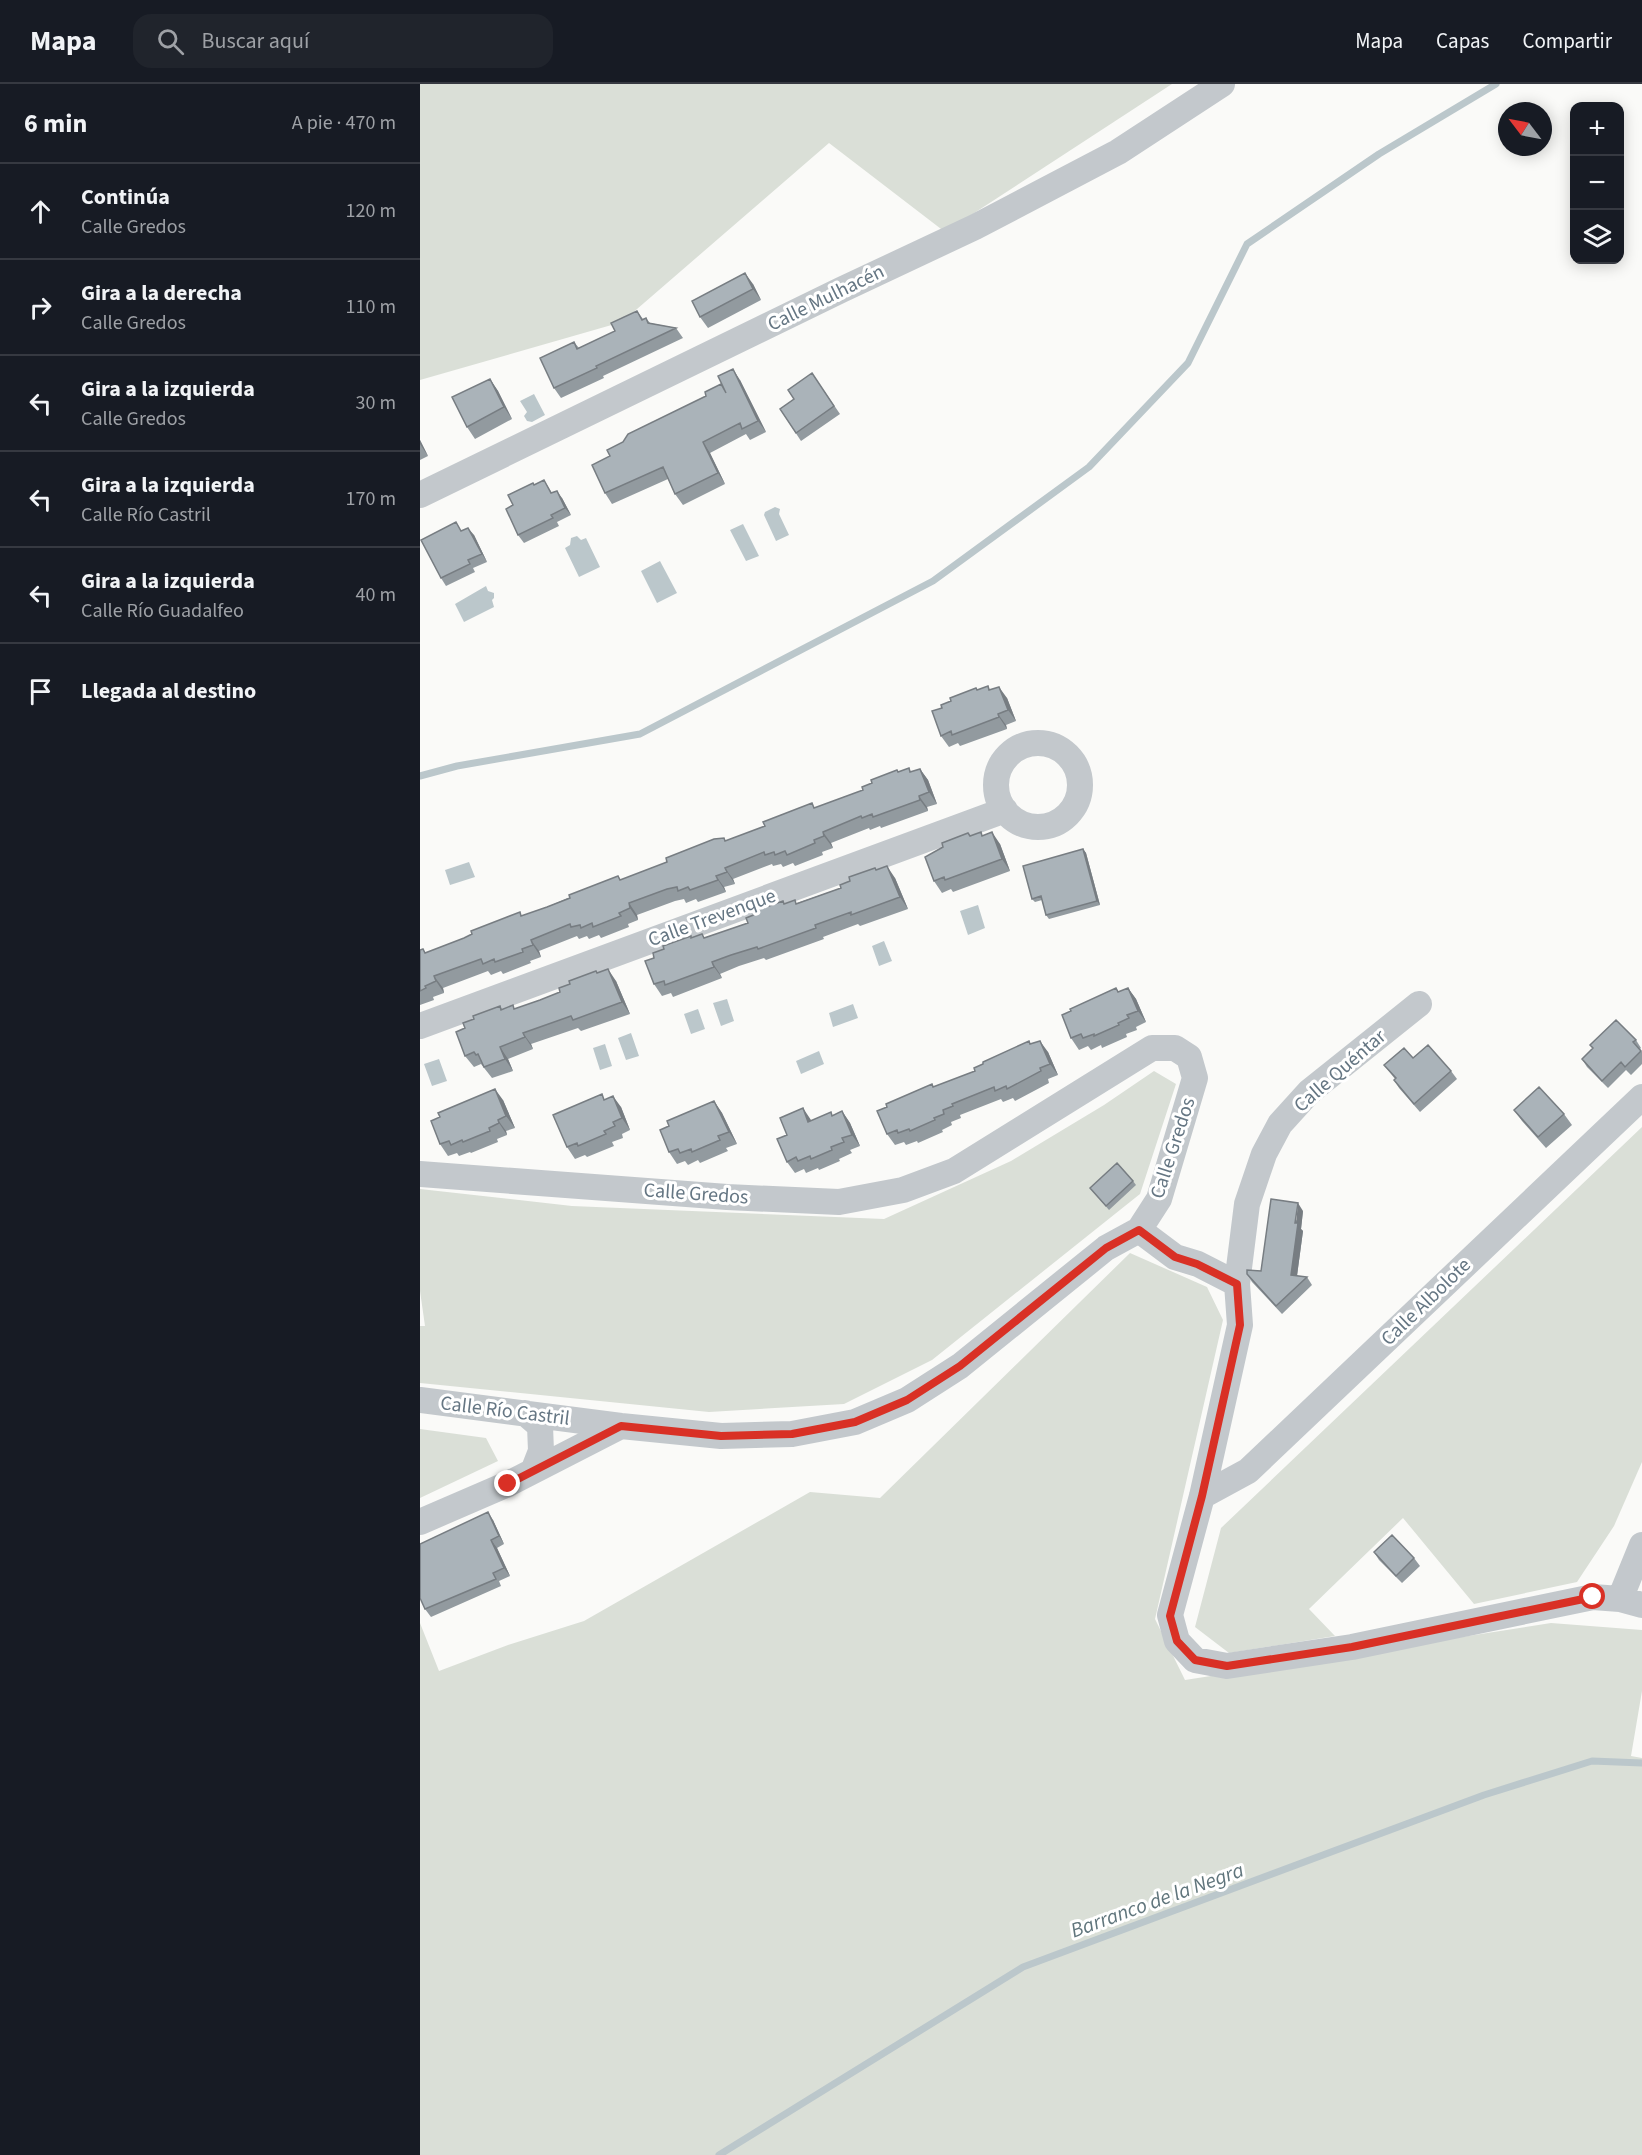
<!DOCTYPE html>
<html lang="es">
<meta charset="utf-8">
<style>
:root{--surface:#171b24;--page:#20242c;--text:#f1f3f6;--muted:#9ea1a6;--line:#363941}
body{margin:0;font-family:"Source Sans 3",sans-serif;background:var(--page);color:var(--text)}
.controls{position:absolute;right:18px;top:18px;display:grid;overflow:hidden;border-radius:12px;box-shadow:0 3px 15px #0003}
.controls button{width:54px;height:54px;display:grid;place-items:center;padding:0;border:0;border-bottom:2px solid var(--line);background:var(--surface);color:var(--text);font:30px sans-serif}
.compass{position:absolute;left:1078px;top:18px;width:54px;height:54px;border-radius:50%;background:var(--surface);box-shadow:0 3px 15px #0003;rotate:302deg}
.stop{position:absolute;width:18px;height:18px;margin:-14px;border:4px solid #d93025;border-radius:50%;background:#fff}
.stop.end{background:#d93025;border-color:#fff;box-shadow:0 2px 6px #0008}
.list{margin:0;padding:0;list-style:none}
h2{display:flex;justify-content:space-between;align-items:center;height:78px;margin:0;padding:0 24px;font-size:26px}
h2 small{font-size:20px;font-weight:400;color:var(--muted)}
.list li{display:grid;grid-template-columns:39px 1fr auto;gap:18px;align-items:center;box-sizing:border-box;height:96px;padding:0 24px;border-top:2px solid var(--line)}
.list b{display:block;font-size:22px;white-space:nowrap}
.list p{margin:0;font-size:20px;white-space:nowrap;color:var(--muted)}
.list em{font-size:20px;font-style:normal;color:var(--muted)}
.icon{flex:none;width:33px;height:33px;fill:none;stroke:currentColor;stroke-width:2;stroke-linecap:round;stroke-linejoin:round}
.map{position:relative;flex:none;width:1222px;height:2071px;overflow:hidden}
header{display:flex;align-items:center;gap:36px;box-sizing:border-box;height:84px;padding:0 30px;background:var(--surface);border-bottom:2px solid var(--line)}
header strong{font-size:28px}
nav{display:flex;gap:33px;margin-inline-start:auto;font-size:21px}
.search{width:420px;height:54px;background:var(--page);display:flex;align-items:center;gap:15px;box-sizing:border-box;padding:0 21px;border-radius:18px;color:var(--muted);font-size:22px}
main{display:flex}
aside{flex:1;background:var(--surface)}
.map>svg:first-child{display:block}
.green{fill:#dadfd7}
.water{fill:#bbc7cb}
.lines{fill:none;stroke-linecap:round;stroke-linejoin:round}
.stream{stroke:#bbc7cb;stroke-width:7}
.minor{stroke:#c3c8cc;stroke-width:26}
.wall{fill:#929a9f}
.shaded-wall{fill:#777d82}
.building{fill:#aab3b9;stroke:#777d82;stroke-width:1.5}
.route{stroke:#d93025;stroke-width:8}
.labels{text-anchor:middle;dominant-baseline:central;stroke-width:6;stroke-linejoin:round;paint-order:stroke}
.street-label{font-size:20px;fill:#657683;stroke:#fff}
.water-label{font-size:21px;font-style:italic;fill:#60757c;stroke:#fff}
</style>
<header>
<strong>Mapa</strong>
<div class="search"><svg class="icon" aria-label="search" viewBox="0 0 24 24"><circle cx="10" cy="10" r="6"/><path d="M15 15l6 6"/></svg>Buscar aquí</div>
<nav><a>Mapa</a><a>Capas</a><a>Compartir</a></nav>
</header>
<main>
<aside>
<h2>6 min<small>A pie · 470 m</small></h2>
<ul class="list">
<li><svg class="icon" aria-label="ahead" viewBox="0 0 24 24"><path d="M12 20V5M6 11l6-6 6 6"/></svg><div><b>Continúa</b><p>Calle Gredos</p></div><em>120 m</em></li>
<li><svg class="icon" aria-label="right" viewBox="0 0 24 24"><path d="M7 20v-9h11M14 6l5 5-5 5"/></svg><div><b>Gira a la derecha</b><p>Calle Gredos</p></div><em>110 m</em></li>
<li><svg class="icon" aria-label="left" viewBox="0 0 24 24"><path d="M17 20v-9H6M10 6l-5 5 5 5"/></svg><div><b>Gira a la izquierda</b><p>Calle Gredos</p></div><em>30 m</em></li>
<li><svg class="icon" aria-label="left" viewBox="0 0 24 24"><path d="M17 20v-9H6M10 6l-5 5 5 5"/></svg><div><b>Gira a la izquierda</b><p>Calle Río Castril</p></div><em>170 m</em></li>
<li><svg class="icon" aria-label="left" viewBox="0 0 24 24"><path d="M17 20v-9H6M10 6l-5 5 5 5"/></svg><div><b>Gira a la izquierda</b><p>Calle Río Guadalfeo</p></div><em>40 m</em></li>
<li><svg class="icon" aria-label="arrive" viewBox="0 0 24 24"><path d="M6 21V4h12l-3 4 3 4H6"/></svg><div><b>Llegada al destino</b></div></li>
</ul>
</aside>
<div class="map">
<svg width="1222" height="2071" viewBox="0 0 1222 2071">
<rect width="100%" height="100%" fill="#fafaf8"/>
<path class="green" d="M 0,0 L 752,0 L 525,148 L 409,59 L 202,238 L 0,296 Z
M 734,987 L 756,1000 L 720,1110 L 512,1276 L 424,1320 L 289,1328 L 0,1299 L 0,1242 L 5,1242 L 0,1207 L 0,1105 L 152,1122 L 464,1135 L 591,1077 L 684,1021 Z
M 1222,1043 L 1222,1378 L 1194,1442 L 1157,1498 L 1054,1520 L 983,1434 L 889,1525 L 915,1552 L 809,1569 L 775,1543 L 801,1444 Z
M 710,1169 L 787,1203 L 803,1236 L 735,1535 L 765,1596 L 1131,1539 L 1222,1546 L 1222,1607 L 1211,1672 L 1222,1674 L 1222,2071 L 0,2071 L 0,1539 L 19,1587 L 88,1561 L 164,1537 L 390,1408 L 460,1414 Z
M 0,1345 L 66,1354 L 78,1377 L 0,1414 Z"/>
<path class="water" d="M 114,310 L 125,331 L 112,338 L 107,337 L 104,332 L 107,328 L 100,317 Z
M 355,423 L 360,425 L 359,430 L 369,451 L 356,457 L 344,431 L 345,428 Z
M 323,440 L 339,472 L 326,477 L 310,446 Z
M 157,452 L 161,456 L 166,454 L 180,483 L 159,493 L 145,464 L 150,461 L 151,454 Z
M 240,477 L 257,509 L 237,519 L 221,487 Z
M 66,502 L 68,507 L 74,509 L 74,514 L 72,516 L 74,523 L 44,538 L 35,520 Z
M 49,778 L 55,793 L 30,801 L 25,786 Z
M 558,821 L 565,844 L 548,851 L 540,827 Z
M 464,857 L 472,877 L 459,882 L 452,862 Z
M 307,915 L 314,937 L 301,942 L 293,919 Z
M 433,920 L 438,934 L 413,943 L 409,929 Z
M 278,925 L 285,945 L 271,950 L 264,930 Z
M 211,949 L 219,972 L 206,976 L 198,954 Z
M 185,960 L 192,982 L 180,986 L 173,964 Z
M 399,967 L 404,980 L 381,990 L 376,977 Z
M 19,975 L 27,997 L 12,1002 L 4,980 Z"/>
<g class="lines">
<path class="stream" d="M 0,692 L 37,682 L 220,650 L 513,497 L 669,383 L 768,279 L 827,160 L 959,70 L 1076,0
M 299,2071 L 603,1883 L 1064,1711 L 1172,1677 L 1222,1679"/>
<path class="minor" d="M 0,411 L 421,206 L 555,143 L 698,68 L 802,0
M576 701a42 42 0 1 1 84 0a42 42 0 1 1-84 0Z
M 999,920 L 889,1008 L 860,1040 L 844,1070 L 827,1120 L 817,1200 L 820,1241 L 782,1412 L 750,1531 L 757,1557 L 775,1576 L 807,1582 L 932,1563 L 1173,1513 L 1200,1515 L 1222,1521
M 0,942 L 585,726
M 0,1090 L 307,1113 L 419,1118 L 483,1106 L 534,1087 L 732,964 L 755,964 L 769,973 L 775,994 L 739,1115 L 719,1146 L 686,1164 L 540,1282 L 487,1316 L 435,1338 L 372,1350 L 301,1352 L 201,1342 L 0,1316
M 719,1146 L 755,1173 L 778,1180 L 817,1200
M 105,1329 L 120,1342 L 121,1367 L 114,1385
M 782,1412 L 828,1387 L 1222,1013
M 0,1438 L 88,1400 L 201,1342
M 1200,1515 L 1222,1461"/>
</g>
<path class="wall" d="M 333,200 L 341,216 L 288,244 L 280,233 Z
M 217,227 L 223,235 L 226,234 L 230,239 L 256,244 L 263,254 L 183,292 L 184,294 L 141,314 L 134,304 L 154,258 L 159,264 L 195,247 Z
M 392,289 L 420,330 L 381,357 L 360,325 L 374,315 Z
M 70,295 L 78,307 L 92,335 L 55,355 L 47,343 Z
M 320,296 L 346,348 L 330,356 L 326,350 L 290,369 L 305,400 L 263,421 L 255,410 L 248,395 L 192,420 L 185,409 L 190,372 L 203,358 Z
M 0,356 L 8,372 L 0,376 Z
M 124,396 L 132,409 L 142,414 L 151,431 L 137,438 L 139,442 L 104,459 L 98,451 L 93,421 Z
M 42,447 L 54,451 L 67,478 L 53,484 L 55,488 L 26,502 L 21,494 Z
M 568,602 L 570,606 L 587,614 L 596,637 L 586,641 L 587,645 L 540,662 L 538,659 L 529,663 L 521,652 L 522,624 L 531,617 L 556,604 L 558,606 Z
M 489,684 L 491,688 L 500,685 L 508,696 L 517,720 L 507,723 L 508,727 L 461,744 L 460,742 L 450,746 L 449,744 L 411,759 L 413,764 L 402,768 L 403,771 L 375,782 L 373,779 L 363,783 L 361,780 L 353,782 L 352,780 L 313,795 L 315,800 L 304,803 L 306,808 L 278,818 L 276,815 L 266,819 L 264,815 L 255,817 L 217,831 L 218,836 L 208,840 L 209,843 L 181,854 L 179,851 L 169,855 L 167,852 L 159,855 L 157,852 L 119,867 L 121,873 L 110,877 L 111,879 L 83,890 L 81,887 L 71,891 L 68,887 L 23,904 L 24,909 L 13,913 L 14,916 L 0,921 L 0,866 L 6,869 L 127,823 L 198,792 L 201,796 L 443,706 L 452,699 Z
M 563,751 L 580,760 L 590,787 L 533,808 L 531,805 L 522,809 L 514,797 L 550,752 Z
M 663,765 L 666,769 L 680,821 L 629,835 L 626,831 L 622,816 L 615,818 L 612,815 Z
M 457,786 L 475,794 L 488,825 L 440,842 L 438,840 L 403,853 L 404,855 L 346,876 L 344,874 L 319,882 L 300,890 L 302,894 L 253,913 L 251,909 L 242,912 L 234,900 L 234,874 L 244,865 L 272,854 L 285,854 L 328,839 L 365,820 L 377,819 L 421,804 Z
M 178,889 L 196,897 L 210,930 L 161,947 L 158,944 L 111,960 L 113,965 L 88,975 L 93,987 L 72,994 L 61,980 L 54,983 L 45,972 L 45,944 L 54,935 L 80,922 L 82,925 L 95,925 L 120,916 L 140,908 Z
M 696,904 L 699,908 L 708,904 L 716,915 L 726,938 L 716,943 L 717,946 L 706,950 L 707,953 L 682,964 L 681,961 L 671,966 L 668,962 L 659,966 L 651,954 L 651,927 Z
M 1216,956 L 1221,964 L 1220,965 L 1222,968 L 1222,980 L 1211,991 L 1206,986 L 1188,1004 L 1167,983 L 1162,975 L 1173,965 L 1170,961 Z
M 611,960 L 628,968 L 638,991 L 628,995 L 629,999 L 595,1017 L 593,1014 L 583,1018 L 581,1015 L 540,1031 L 541,1034 L 531,1038 L 532,1041 L 522,1046 L 523,1048 L 498,1059 L 497,1057 L 486,1061 L 484,1058 L 475,1061 L 467,1050 L 467,1023 L 512,1000 L 514,1003 L 555,987 Z
M 993,974 L 1031,987 L 1037,995 L 1000,1028 L 979,1004 L 974,996 L 975,995 L 964,981 Z
M 185,1015 L 201,1023 L 210,1046 L 202,1050 L 203,1054 L 192,1058 L 194,1062 L 167,1073 L 165,1071 L 155,1075 L 147,1063 Z
M 83,1016 L 95,1044 L 86,1047 L 87,1051 L 77,1055 L 78,1058 L 51,1069 L 50,1068 L 39,1072 L 37,1069 L 28,1072 L 20,1060 Z
M 294,1017 L 302,1029 L 317,1060 L 306,1064 L 308,1067 L 280,1079 L 278,1076 L 268,1081 L 265,1077 L 257,1080 L 249,1068 L 249,1042 Z
M 1094,1026 L 1144,1030 L 1152,1041 L 1126,1064 L 1102,1037 Z
M 422,1027 L 430,1039 L 440,1062 L 430,1066 L 432,1069 L 419,1075 L 420,1077 L 399,1086 L 398,1084 L 386,1089 L 384,1085 L 375,1089 L 367,1078 L 391,1037 L 413,1031 Z
M 713,1097 L 716,1101 L 689,1126 L 670,1104 Z
M 883,1127 L 881,1145 L 883,1147 L 877,1192 L 887,1193 L 892,1201 L 862,1230 L 832,1198 L 827,1190 L 841,1187 Z
M 73,1436 L 84,1460 L 77,1464 L 90,1492 L 79,1497 L 81,1502 L 11,1533 L 5,1525 Z
M 954,1468 L 994,1474 L 1000,1482 L 982,1499 L 959,1476 Z"/>
<path class="shaded-wall" d="M 325,189 L 333,200 L 341,216 L 333,205 Z
M 313,285 L 320,296 L 346,348 L 338,337 Z
M 70,295 L 78,307 L 92,335 L 84,323 Z
M 0,356 L 8,372 L 0,360 Z
M 283,358 L 290,369 L 305,400 L 298,389 Z
M 137,407 L 142,414 L 151,431 L 145,424 Z
M 48,444 L 54,451 L 67,478 L 62,470 Z
M 579,603 L 587,614 L 596,637 L 588,626 Z
M 578,630 L 586,641 L 587,645 L 579,633 Z
M 500,685 L 508,696 L 517,720 L 509,708 Z
M 499,712 L 507,723 L 508,727 L 500,716 Z
M 403,748 L 411,759 L 413,764 L 404,752 Z
M 572,748 L 580,760 L 590,787 L 582,775 Z
M 663,765 L 666,769 L 680,821 L 677,817 Z
M 467,782 L 475,794 L 488,825 L 480,813 Z
M 305,784 L 313,795 L 315,800 L 307,788 Z
M 296,792 L 304,803 L 306,808 L 298,796 Z
M 209,819 L 217,831 L 218,836 L 210,824 Z
M 111,856 L 119,867 L 121,873 L 113,861 Z
M 292,878 L 300,890 L 302,894 L 294,883 Z
M 188,885 L 196,897 L 210,930 L 202,918 Z
M 14,892 L 23,904 L 24,909 L 16,897 Z
M 708,904 L 716,915 L 726,938 L 718,927 Z
M 103,949 L 111,960 L 113,965 L 105,953 Z
M 620,957 L 628,968 L 638,991 L 630,980 Z
M 80,963 L 88,975 L 93,987 L 85,975 Z
M 75,1005 L 83,1016 L 95,1044 L 86,1032 Z
M 193,1012 L 201,1023 L 210,1046 L 202,1034 Z
M 294,1017 L 302,1029 L 317,1060 L 309,1048 Z
M 383,1024 L 391,1036 L 396,1049 L 388,1038 Z
M 422,1027 L 430,1039 L 440,1062 L 432,1051 Z
M 78,1036 L 86,1047 L 87,1051 L 79,1039 Z
M 878,1119 L 883,1127 L 881,1145 L 883,1147 L 876,1199 L 871,1191 Z
M 68,1428 L 73,1436 L 84,1460 L 79,1452 Z
M 71,1456 L 77,1464 L 90,1492 L 84,1484 Z"/>
<path class="building" d="M 325,189 L 333,205 L 280,233 L 272,217 Z
M 217,227 L 222,236 L 226,234 L 228,239 L 256,244 L 176,282 L 177,284 L 134,304 L 120,274 L 154,258 L 157,265 L 195,247 L 191,239 Z
M 313,285 L 338,337 L 322,345 L 320,339 L 283,358 L 298,389 L 255,410 L 243,383 L 185,409 L 172,381 L 190,372 L 187,366 L 203,358 L 208,350 L 286,312 L 285,308 L 301,300 L 306,309 L 298,292 Z
M 392,289 L 414,322 L 376,349 L 360,325 L 374,315 L 368,306 Z
M 70,295 L 84,323 L 47,343 L 32,313 Z
M 124,396 L 131,409 L 137,407 L 145,424 L 131,431 L 133,434 L 98,451 L 86,425 L 93,421 L 88,411 L 113,399 L 114,401 Z
M 36,438 L 41,447 L 48,444 L 62,470 L 48,476 L 50,480 L 21,494 L 1,456 Z
M 568,602 L 569,606 L 579,603 L 588,626 L 578,630 L 579,633 L 532,651 L 531,647 L 521,652 L 512,627 L 522,624 L 521,621 L 531,617 L 530,614 L 556,604 L 557,606 Z
M 489,684 L 490,688 L 500,685 L 509,708 L 499,712 L 500,716 L 453,733 L 452,730 L 442,734 L 441,732 L 403,748 L 404,752 L 394,756 L 395,759 L 367,771 L 365,767 L 355,771 L 354,768 L 345,771 L 344,768 L 305,784 L 307,788 L 296,792 L 298,796 L 270,806 L 268,803 L 258,807 L 257,803 L 247,805 L 209,819 L 210,824 L 199,829 L 201,832 L 173,843 L 172,839 L 161,844 L 160,841 L 151,843 L 150,840 L 111,856 L 113,861 L 102,865 L 103,868 L 75,878 L 74,875 L 63,880 L 61,875 L 14,892 L 16,897 L 5,902 L 6,904 L 0,907 L 0,866 L 3,865 L 5,869 L 44,854 L 52,850 L 51,847 L 100,828 L 101,832 L 127,823 L 150,814 L 149,811 L 198,792 L 200,796 L 247,778 L 246,774 L 294,755 L 304,754 L 305,757 L 345,742 L 343,738 L 392,719 L 394,724 L 443,706 L 442,703 L 452,699 L 451,696 L 477,686 L 478,688 Z
M 561,748 L 562,752 L 572,748 L 582,775 L 525,796 L 524,793 L 514,797 L 505,773 L 523,763 L 522,759 L 548,749 L 550,752 Z
M 663,765 L 677,817 L 626,831 L 621,812 L 612,815 L 603,782 Z
M 467,782 L 480,813 L 431,831 L 431,828 L 395,841 L 396,844 L 338,865 L 337,863 L 311,871 L 292,878 L 294,883 L 245,901 L 244,897 L 234,900 L 225,877 L 234,874 L 233,869 L 244,865 L 243,862 L 271,852 L 271,854 L 282,850 L 284,854 L 328,839 L 326,834 L 336,830 L 335,827 L 363,817 L 364,820 L 375,816 L 376,820 L 421,804 L 420,801 L 430,797 L 429,793 L 455,784 L 456,786 Z
M 188,885 L 202,918 L 153,936 L 151,932 L 103,949 L 105,953 L 80,963 L 85,975 L 64,983 L 58,970 L 56,971 L 54,968 L 45,972 L 36,948 L 45,944 L 43,939 L 54,935 L 53,932 L 80,922 L 81,926 L 93,921 L 94,925 L 120,916 L 140,908 L 139,904 L 150,900 L 149,897 L 176,887 L 177,889 Z
M 696,904 L 698,908 L 708,904 L 718,927 L 707,931 L 709,934 L 698,939 L 699,941 L 674,952 L 674,950 L 663,954 L 661,950 L 651,954 L 642,931 L 651,927 L 650,925 Z
M 1196,936 L 1216,956 L 1213,958 L 1221,967 L 1205,983 L 1201,978 L 1182,997 L 1162,975 L 1173,964 L 1170,961 Z
M 609,957 L 610,960 L 620,957 L 630,980 L 620,984 L 621,987 L 587,1005 L 586,1002 L 575,1007 L 574,1003 L 532,1020 L 533,1022 L 523,1026 L 524,1030 L 514,1034 L 515,1036 L 490,1047 L 489,1045 L 478,1049 L 477,1046 L 467,1050 L 457,1027 L 467,1023 L 466,1020 L 512,1000 L 513,1003 L 555,987 L 554,984 L 563,980 L 563,978 Z
M 1008,961 L 1031,987 L 994,1020 L 974,996 L 976,994 L 964,981 L 984,964 L 993,974 Z
M 1119,1003 L 1144,1030 L 1118,1053 L 1094,1026 Z
M 75,1005 L 86,1032 L 78,1036 L 79,1039 L 69,1044 L 70,1047 L 43,1058 L 42,1056 L 31,1061 L 29,1057 L 20,1060 L 11,1037 L 20,1033 L 18,1029 Z
M 182,1010 L 184,1016 L 193,1012 L 202,1034 L 193,1038 L 195,1042 L 184,1047 L 186,1050 L 158,1062 L 157,1059 L 147,1063 L 133,1031 Z
M 294,1017 L 309,1048 L 298,1052 L 300,1056 L 272,1068 L 271,1065 L 260,1069 L 258,1065 L 249,1068 L 240,1046 L 249,1042 L 247,1037 Z
M 383,1024 L 388,1038 L 411,1028 L 412,1032 L 422,1027 L 432,1051 L 422,1054 L 424,1058 L 411,1063 L 412,1066 L 391,1075 L 390,1072 L 378,1077 L 376,1073 L 367,1078 L 357,1055 L 367,1051 L 360,1034 Z
M 697,1079 L 713,1097 L 686,1122 L 670,1104 Z
M 851,1115 L 878,1119 L 875,1139 L 878,1139 L 871,1191 L 887,1193 L 856,1222 L 827,1190 L 827,1186 L 841,1187 Z
M 68,1428 L 79,1452 L 71,1456 L 84,1484 L 73,1489 L 76,1495 L 5,1525 L 0,1514 L 0,1460 Z
M 972,1451 L 994,1474 L 976,1492 L 954,1468 Z"/>
<g class="lines">
<path class="route" d="M 88,1400 L 201,1342 L 301,1352 L 372,1350 L 435,1338 L 487,1316 L 540,1282 L 686,1164 L 719,1146 L 755,1173 L 777,1180 L 817,1200 L 820,1241 L 782,1412 L 750,1532 L 757,1557 L 775,1576 L 807,1582 L 932,1563 L 1173,1513"/>
</g>
<g class="labels">
<g class="street-label">
<text transform="translate(406 214) rotate(-26)">Calle Mulhacén</text>
<text transform="translate(292 834) rotate(-20)">Calle Trevenque</text>
<text transform="translate(920 987) rotate(-41)">Calle Quéntar</text>
<text transform="translate(753 1064) rotate(-72)">Calle Gredos</text>
<text transform="translate(276 1110) rotate(4)">Calle Gredos</text>
<text transform="translate(1006 1218) rotate(-44)">Calle Albolote</text>
<text transform="translate(85 1327) rotate(7)">Calle Río Castril</text>
</g>
<g class="water-label">
<text transform="translate(737 1816) rotate(-20)">Barranco de la Negra</text>
</g>
</g>
</svg>
<div class="controls">
<button>+</button>
<button>−</button>
<button><svg class="icon" aria-label="layers" viewBox="0 0 24 24"><path d="M12 4l9 5-9 5-9-5zM3 14l9 5 9-5"/></svg></button>
</div>
<svg class="compass" viewBox="-18 -18 36 36"><path d="M0-13l5 13h-10z" fill="#e53935"/><path d="M0 13l5-13h-10z" fill="#9ea1a6"/></svg>
<div class="stop" style="left:1173px;top:1513px"></div>
<div class="stop end" style="left:88px;top:1400px"></div>
</div>
</main>
